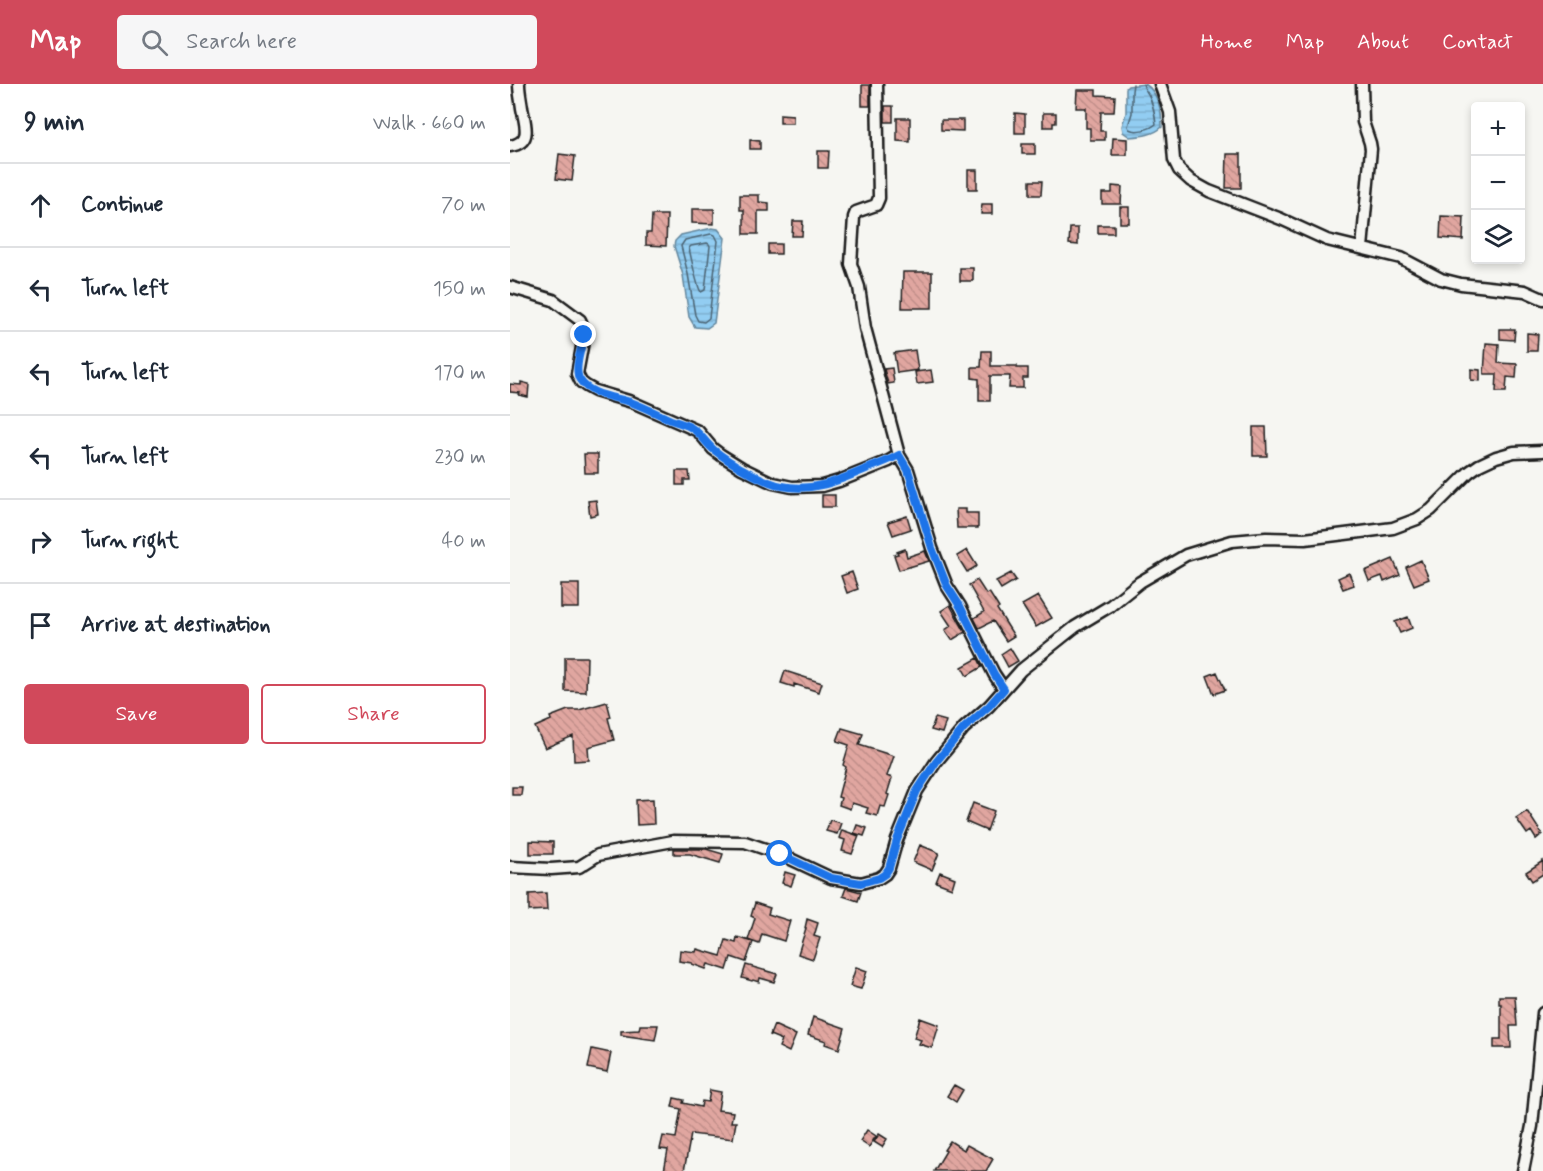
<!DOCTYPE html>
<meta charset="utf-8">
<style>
:root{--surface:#fff;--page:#f6f6f7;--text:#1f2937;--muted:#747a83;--line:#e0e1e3;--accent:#d1495b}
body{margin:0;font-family:Mynerve,sans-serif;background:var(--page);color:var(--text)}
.controls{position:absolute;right:18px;top:18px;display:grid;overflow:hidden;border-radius:6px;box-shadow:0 3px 9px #0003}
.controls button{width:54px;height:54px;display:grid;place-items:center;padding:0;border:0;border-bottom:2px solid var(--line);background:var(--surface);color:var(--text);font:30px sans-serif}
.stop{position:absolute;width:18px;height:18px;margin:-14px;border:4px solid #1a73e8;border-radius:50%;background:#fff}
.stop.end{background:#1a73e8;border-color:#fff;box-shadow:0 2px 6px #0008}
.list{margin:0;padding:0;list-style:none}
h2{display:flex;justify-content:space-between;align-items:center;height:78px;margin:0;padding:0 24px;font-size:26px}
h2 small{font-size:20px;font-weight:400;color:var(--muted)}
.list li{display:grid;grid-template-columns:39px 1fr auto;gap:18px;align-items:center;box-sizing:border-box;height:84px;padding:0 24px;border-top:2px solid var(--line)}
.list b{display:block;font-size:22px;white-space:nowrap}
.list em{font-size:20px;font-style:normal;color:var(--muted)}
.actions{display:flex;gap:12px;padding:18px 24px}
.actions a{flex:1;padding:14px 0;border:2px solid var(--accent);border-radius:6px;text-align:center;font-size:21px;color:var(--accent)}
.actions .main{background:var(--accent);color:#fff}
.icon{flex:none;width:33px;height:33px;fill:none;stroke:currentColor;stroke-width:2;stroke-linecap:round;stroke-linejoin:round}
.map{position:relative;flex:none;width:1033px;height:1087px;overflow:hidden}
header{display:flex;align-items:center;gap:36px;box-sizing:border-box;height:84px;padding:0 30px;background:var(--accent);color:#fff}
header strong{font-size:28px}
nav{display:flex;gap:33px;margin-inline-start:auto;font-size:21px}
.search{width:420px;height:54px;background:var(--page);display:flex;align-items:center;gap:15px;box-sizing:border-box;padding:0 21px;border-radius:6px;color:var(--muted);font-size:22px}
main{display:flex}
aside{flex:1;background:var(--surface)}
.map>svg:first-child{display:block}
.water{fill:url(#water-rules);stroke:#63869c;stroke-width:1.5}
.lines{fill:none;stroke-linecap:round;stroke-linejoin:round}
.shore{stroke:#4b6372;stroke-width:1.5}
.building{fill:url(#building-back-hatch);stroke:#1c1c1c;stroke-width:1.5}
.minor-casing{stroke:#1c1c1c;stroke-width:15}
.minor{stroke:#f6f6f2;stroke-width:10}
.route{stroke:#1a73e8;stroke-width:8}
</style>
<header>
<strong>Map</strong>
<div class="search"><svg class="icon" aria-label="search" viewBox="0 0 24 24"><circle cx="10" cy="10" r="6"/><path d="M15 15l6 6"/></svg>Search here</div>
<nav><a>Home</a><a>Map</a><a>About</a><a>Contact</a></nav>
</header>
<main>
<aside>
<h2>9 min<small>Walk · 660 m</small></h2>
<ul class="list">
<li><svg class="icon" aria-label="ahead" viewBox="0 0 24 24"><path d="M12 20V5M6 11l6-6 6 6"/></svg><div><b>Continue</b></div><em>70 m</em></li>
<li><svg class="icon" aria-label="left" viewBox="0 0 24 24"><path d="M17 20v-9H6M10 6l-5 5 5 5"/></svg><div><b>Turn left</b></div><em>150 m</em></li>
<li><svg class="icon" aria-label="left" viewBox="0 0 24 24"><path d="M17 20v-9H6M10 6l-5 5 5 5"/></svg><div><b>Turn left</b></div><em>170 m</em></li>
<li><svg class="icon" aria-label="left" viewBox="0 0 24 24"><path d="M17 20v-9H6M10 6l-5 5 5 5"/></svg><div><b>Turn left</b></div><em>230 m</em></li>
<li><svg class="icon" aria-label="right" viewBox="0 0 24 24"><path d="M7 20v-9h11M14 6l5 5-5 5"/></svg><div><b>Turn right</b></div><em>40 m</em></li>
<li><svg class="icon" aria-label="arrive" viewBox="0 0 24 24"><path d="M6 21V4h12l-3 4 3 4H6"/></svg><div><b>Arrive at destination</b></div></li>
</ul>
<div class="actions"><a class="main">Save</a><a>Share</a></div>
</aside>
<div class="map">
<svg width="1033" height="1087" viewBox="0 0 1033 1087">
<defs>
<pattern id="water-rules" width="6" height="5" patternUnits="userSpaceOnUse" patternTransform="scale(1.5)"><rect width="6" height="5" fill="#92cdf2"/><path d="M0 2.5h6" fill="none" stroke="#7dafcf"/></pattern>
<pattern id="building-back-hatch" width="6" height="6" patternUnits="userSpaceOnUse" patternTransform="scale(1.5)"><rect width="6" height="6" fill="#e0a6a0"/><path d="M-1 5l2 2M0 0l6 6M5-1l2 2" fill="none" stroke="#c08e89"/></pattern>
</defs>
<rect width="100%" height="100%" fill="#f6f6f2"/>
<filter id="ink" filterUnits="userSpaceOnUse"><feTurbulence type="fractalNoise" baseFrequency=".0167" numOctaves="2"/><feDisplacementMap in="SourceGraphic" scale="12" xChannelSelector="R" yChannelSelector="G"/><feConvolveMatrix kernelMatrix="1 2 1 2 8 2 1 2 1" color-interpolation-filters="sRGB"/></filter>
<g filter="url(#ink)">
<path class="water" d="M 635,0 C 648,8 652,28 652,43 C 644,51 630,52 620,53 L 613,48 L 612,42 L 616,29 L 616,4 L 618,2 Z
M 202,144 L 208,145 L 215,154 L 204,239 L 197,244 L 185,243 L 179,233 L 173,191 L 164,162 L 165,157 L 171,151 Z"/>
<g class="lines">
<path class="shore" d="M 623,0 L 622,7 L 622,29 L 618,42 L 619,45 C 627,49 640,45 646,40 C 645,31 643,22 640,14 C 638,8 634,6 633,0
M 201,150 L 205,151 L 208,157 L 199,234 L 194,238 L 188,237 L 185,231 L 178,190 L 171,162 L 175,156 Z
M 197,159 L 199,160 L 200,162 L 195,206 L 191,208 C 187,203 181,173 179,164 L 181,162 Z"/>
</g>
<path class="building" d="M 352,1 L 360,1 L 360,22 L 352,22 Z
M 567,6 L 586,6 L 586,11 L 605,12 L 604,28 L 591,28 L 590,47 L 595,47 L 595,56 L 580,56 L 580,44 L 576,44 L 576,24 L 566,24 Z
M 375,22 L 383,22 L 383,38 L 375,38 Z
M 505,29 L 515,30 L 515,49 L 505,49 Z
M 533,29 L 546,29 L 546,39 L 543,39 L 543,43 L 533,43 Z
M 270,30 L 283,31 L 283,39 L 270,39 Z
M 387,34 L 400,34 L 400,58 L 387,57 Z
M 431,36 L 453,36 L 453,47 L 431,46 Z
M 603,54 L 617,55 L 617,71 L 602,71 Z
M 240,56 L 250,57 L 250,65 L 240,65 Z
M 512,60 L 525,60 L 525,70 L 512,70 Z
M 308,67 L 319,67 L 318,84 L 308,84 Z
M 49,70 L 65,72 L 62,97 L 46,95 Z
M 717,70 L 731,70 L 731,104 L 716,104 Z
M 458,86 L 467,86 L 467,105 L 458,105 Z
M 520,97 L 532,97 L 531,111 L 520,111 Z
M 602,102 L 612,103 L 611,120 L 592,120 L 592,109 L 602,109 Z
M 230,111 L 249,111 L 249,118 L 259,119 L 259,127 L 248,127 L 248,150 L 234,150 L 234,126 L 230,126 Z
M 472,120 L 482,120 L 482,130 L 471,130 Z
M 610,123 L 619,123 L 619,139 L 610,139 Z
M 182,125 L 204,125 L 204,140 L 182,139 Z
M 142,131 L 157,131 L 156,162 L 136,161 L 136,149 L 141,149 Z
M 931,132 L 954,133 L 953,156 L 930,154 Z
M 283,137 L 293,137 L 292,152 L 282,152 Z
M 588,141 L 604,141 L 604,149 L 588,149 Z
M 560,144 L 568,144 L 568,161 L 559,160 Z
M 258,160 L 271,160 L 271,170 L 258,170 Z
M 450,184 L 463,184 L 463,197 L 450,197 Z
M 393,188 L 422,188 L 422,224 L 392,224 Z
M 990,245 L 1005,245 L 1004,256 L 990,255 Z
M 1017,249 L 1028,250 L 1027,267 L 1017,267 Z
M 976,259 L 989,260 L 988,279 L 1007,280 L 1006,294 L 997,293 L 996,308 L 986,308 L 987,290 L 974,290 Z
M 405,266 L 408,286 L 387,289 L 384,269 Z
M 472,267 L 481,267 L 481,282 L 507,282 L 507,284 L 518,284 L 518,294 L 513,294 L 513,304 L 499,304 L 500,292 L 480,292 L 480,317 L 469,317 L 469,295 L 462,294 L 462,283 L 471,283 Z
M 382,284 L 384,299 L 378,300 L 374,285 Z
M 961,285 L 970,286 L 970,297 L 961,296 Z
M 421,286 L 423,298 L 407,300 L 405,288 Z
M 11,298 L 19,300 L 18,313 L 9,311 L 10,309 L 0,308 L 0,300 L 11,301 Z
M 743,343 L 756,343 L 757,372 L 743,372 Z
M 74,370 L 88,370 L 88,389 L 75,389 Z
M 166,387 L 179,387 L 180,396 L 174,396 L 174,401 L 166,401 Z
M 312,411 L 325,411 L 325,423 L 312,423 Z
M 86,416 L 88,430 L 80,432 L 78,417 Z
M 446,425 L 456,425 L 456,429 L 468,429 L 468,444 L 447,444 Z
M 397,432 L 401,445 L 383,451 L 378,438 Z
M 395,465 L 397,473 L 415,467 L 419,477 L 389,486 L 384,471 L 388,470 L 387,468 Z
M 457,466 L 467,482 L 457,488 L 447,472 Z
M 883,475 L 890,491 L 874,498 L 872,492 L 859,497 L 855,487 Z
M 911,476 L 919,495 L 904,501 L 896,483 Z
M 342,488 L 348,505 L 337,509 L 331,492 Z
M 501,489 L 506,496 L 491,505 L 486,497 Z
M 839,489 L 844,501 L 833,505 L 828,494 Z
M 467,496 L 476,510 L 479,508 L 489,524 L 487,525 L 504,552 L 496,557 L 483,537 L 469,544 L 464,534 L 474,528 L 459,501 Z
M 51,500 L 69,500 L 69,524 L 51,524 Z
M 528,512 L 542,534 L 526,543 L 512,521 Z
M 440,521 L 455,548 L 442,556 L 435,546 L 441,542 L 431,527 Z
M 898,533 L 902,544 L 890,549 L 885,538 Z
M 500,564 L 508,577 L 498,583 L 491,570 Z
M 55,573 L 77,573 L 76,608 L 55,607 Z
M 468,574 L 472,583 L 457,592 L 452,583 Z
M 275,587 L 312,599 L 309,608 L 284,600 L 284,603 L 271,599 Z
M 707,588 L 715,606 L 704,610 L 697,592 Z
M 97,618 L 101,633 L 98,634 L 104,656 L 78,663 L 79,676 L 64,677 L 63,652 L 35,664 L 25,643 L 41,636 L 40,633 L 58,626 L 69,626 Z
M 425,634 L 436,637 L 432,649 L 421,646 Z
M 332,644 L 353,650 L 349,661 L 384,672 L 377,692 L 382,694 L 377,710 L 379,711 L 375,723 L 370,722 L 367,732 L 356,729 L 358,724 L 342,719 L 340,725 L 329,721 L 331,714 L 328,713 L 336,683 L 333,681 L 339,661 L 327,657 Z
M 2,703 L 12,703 L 11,711 L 2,711 Z
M 143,715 L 144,740 L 127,741 L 126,716 Z
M 463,719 L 484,727 L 477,747 L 456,738 Z
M 1017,727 L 1032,750 L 1026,755 L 1021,747 L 1017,750 L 1006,734 Z
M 320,736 L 331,739 L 327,750 L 316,747 Z
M 347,741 L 357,744 L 354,752 L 344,749 Z
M 332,746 L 349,752 L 342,770 L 332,767 L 335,756 L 329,754 Z
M 20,757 L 43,758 L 43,770 L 20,770 Z
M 410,761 L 429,769 L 422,786 L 403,778 Z
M 164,765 L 196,765 L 213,770 L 210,779 L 180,770 L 164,770 Z
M 1033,777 L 1033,790 L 1022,797 L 1016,788 Z
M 275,788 L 285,791 L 281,802 L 272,799 Z
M 430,788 L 445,794 L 442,804 L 426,798 Z
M 336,804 L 351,808 L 348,817 L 333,812 Z
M 36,809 L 37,826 L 19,827 L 19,810 Z
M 245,819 L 260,824 L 258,830 L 280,837 L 274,857 L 252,850 L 249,860 L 238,856 L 245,834 L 241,832 Z
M 297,835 L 308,839 L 304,852 L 310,854 L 303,875 L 288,870 L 296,844 L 295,844 Z
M 227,853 L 243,858 L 236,878 L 221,873 L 217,886 L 198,880 L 196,885 L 182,880 L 182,879 L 169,877 L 170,866 L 186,868 L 187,865 L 211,872 L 216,856 L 226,859 Z
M 236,881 L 267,890 L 264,898 L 250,894 L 249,898 L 243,896 L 242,897 L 232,894 Z
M 346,883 L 357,887 L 351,905 L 340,902 Z
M 989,912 L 1005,912 L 1007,942 L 1000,942 L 1001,964 L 984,964 L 984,955 L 991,955 L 991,920 L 989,920 Z
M 303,933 L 335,944 L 329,965 L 315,960 L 316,957 L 298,951 Z
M 410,934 L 429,941 L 422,964 L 409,960 L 411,956 L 404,954 Z
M 130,941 L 148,941 L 145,956 L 111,951 L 111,947 L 129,946 Z
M 264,941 L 286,951 L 279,968 L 269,963 L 272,956 L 260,951 Z
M 82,965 L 101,969 L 97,988 L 78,984 Z
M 444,1001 L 453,1006 L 446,1018 L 437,1012 Z
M 200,1006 L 211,1008 L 208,1026 L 223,1028 L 221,1038 L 226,1038 L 223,1055 L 181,1050 L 174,1087 L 154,1087 L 158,1066 L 150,1065 L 153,1052 L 166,1054 L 171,1025 L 162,1023 L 164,1014 L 174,1016 L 173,1019 L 191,1023 L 192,1017 L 198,1018 Z
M 357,1046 L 366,1052 L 359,1063 L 350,1057 Z
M 369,1050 L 377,1055 L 372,1063 L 364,1058 Z
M 440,1057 L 454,1066 L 457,1061 L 483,1075 L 476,1087 L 424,1087 L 436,1067 L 434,1066 Z"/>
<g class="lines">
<defs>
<path id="minor" d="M 367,0 L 369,114 L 366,121 L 346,128 L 344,133 L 341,180 L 349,203 L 355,244 L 389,371
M 650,0 L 660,28 L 664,76 L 669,86 L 681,97 L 699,107 L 771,135 L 817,156 L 891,174 L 931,195 L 951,200 L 1015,207 L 1033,215
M 852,0 L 853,38 L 860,59 L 861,65 L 852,164
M 0,62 C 23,59 15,40 12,24 C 11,16 9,8 9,0
M 0,203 L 43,216 L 70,236 L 75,247 L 67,290 L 71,298 L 76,302 L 85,307 L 122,318 L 188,347 L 203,365 L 211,371 L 232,384 L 263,399 L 282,403 L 312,402 L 329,397 L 379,377 L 389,371 L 398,386 L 422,464 L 437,502 L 450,522 L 484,590 L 494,605
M 0,783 L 41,785 L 69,783 L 88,771 L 163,757 L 235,758 L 270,770 L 321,794 L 351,799 L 369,794 L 375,790 L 379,784 L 387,756 L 407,707 L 426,678 L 454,644 L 479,622 L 511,586 L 565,543 L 600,522 L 630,498 L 676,471 L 722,457 L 756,454 L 795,455 L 883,444 L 907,435 L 921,426 L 959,388 L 969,381 L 986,373 L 1004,368 L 1033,367
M 1013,1087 L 1022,1042 L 1033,929"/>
</defs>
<use href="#minor" class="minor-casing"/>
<use href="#minor" class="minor"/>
</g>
</g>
<g class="lines" filter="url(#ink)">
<path class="route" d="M 74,251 C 72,263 63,286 70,296 C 80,312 107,313 123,319 C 136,324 148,330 161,336 C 166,338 172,339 178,342 C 190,347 194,358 204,366 C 220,379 253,398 272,402 C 303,408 328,397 356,385 C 367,381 378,377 389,371 L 398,386 L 422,464 L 437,502 L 450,522 L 484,590 L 494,605 L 479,622 L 454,644 L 426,678 L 407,707 L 387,756 L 379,784 L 375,790 L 369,794 L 351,799 L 321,794 L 270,770"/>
</g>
</svg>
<div class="controls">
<button>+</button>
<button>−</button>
<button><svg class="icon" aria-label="layers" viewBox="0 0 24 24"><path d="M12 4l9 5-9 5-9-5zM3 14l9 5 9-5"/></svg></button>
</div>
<div class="stop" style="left:270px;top:770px"></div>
<div class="stop end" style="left:74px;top:251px"></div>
</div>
</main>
